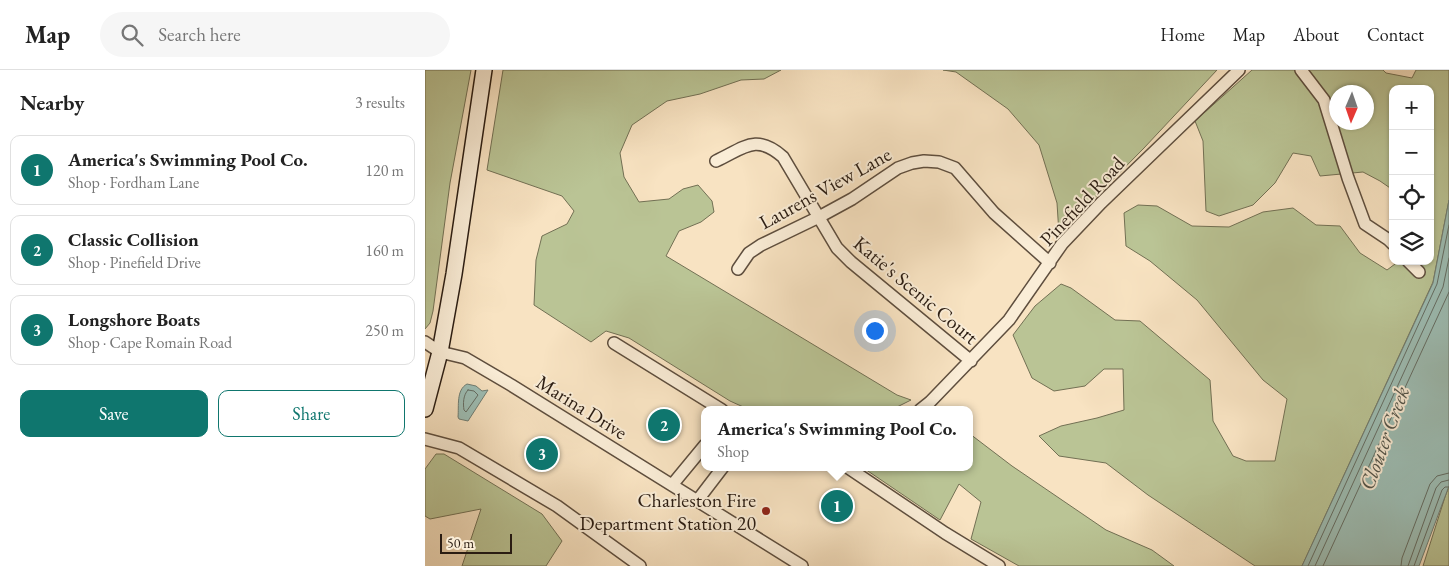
<!DOCTYPE html>
<meta charset="utf-8">
<style>
:root{--surface:#fff;--page:#f6f6f6;--text:#222;--muted:#767676;--line:#e0e0e0;--accent:#0f766e}
body{margin:0;font-family:"EB Garamond",serif;background:var(--page);color:var(--text)}
.controls{position:absolute;right:15px;top:15px;display:grid;overflow:hidden;border-radius:10px;box-shadow:0 1px 4px #0004}
.controls button{width:45px;height:45px;display:grid;place-items:center;padding:0;border:0;border-bottom:1px solid var(--line);background:var(--surface);color:var(--text);font:25px sans-serif}
.compass{position:absolute;left:904px;top:15px;width:45px;height:45px;border-radius:50%;background:var(--surface);box-shadow:0 1px 4px #0004;rotate:182deg}
.scale{position:absolute;left:15px;bottom:12px;width:72px;box-sizing:border-box;padding-left:5px;border:2px solid #2a1c12;border-top:0;font-size:14px;line-height:18px;white-space:nowrap;color:#2a1c12;-webkit-text-stroke:4px #faedd7;paint-order:stroke}
.you{position:absolute;left:449px;top:260px;width:18px;height:18px;margin:-12px;border:4px solid #fff;border-radius:50%;background:#1a73e8;box-shadow:0 0 0 8px #1a73e833}
.badge{display:grid;place-items:center;width:32px;height:32px;border-radius:50%;background:var(--accent);color:#fff;font-size:16px;font-weight:700}
.pin{position:absolute;translate:-50% -50%;border:2px solid #fff;box-shadow:0 1px 5px #0006}
.popup{position:absolute;left:276px;top:336px;width:272px;height:65px;box-sizing:border-box;display:grid;place-content:center;border-radius:10px;background:var(--surface);filter:drop-shadow(0 1px 4px #0005);font-size:16px;white-space:nowrap;color:var(--muted)}
.popup b{font-size:19px;color:var(--text)}
.popup::after{content:'';position:absolute;left:50%;top:100%;margin-left:-10px;border:10px solid transparent;border-top-color:var(--surface)}
.list{margin:0;padding:0;list-style:none}
h2{display:flex;justify-content:space-between;align-items:center;height:65px;margin:0;padding:0 20px;font-size:21px}
h2 small{font-size:16px;font-weight:400;color:var(--muted)}
.list li{display:grid;grid-template-columns:32px 1fr auto;gap:15px;align-items:center;box-sizing:border-box;height:70px;margin:0 10px 10px;padding:0 10px;border:1px solid var(--line);border-radius:10px}
.list b{display:block;font-size:19px;white-space:nowrap}
.list p{margin:0;font-size:16px;white-space:nowrap;color:var(--muted)}
.list em{font-size:16px;font-style:normal;color:var(--muted)}
.actions{display:flex;gap:10px;padding:15px 20px}
.actions a{flex:1;padding:11px 0;border:1px solid var(--accent);border-radius:10px;text-align:center;font-size:18px;color:var(--accent)}
.actions .main{background:var(--accent);color:#fff}
.icon{flex:none;width:28px;height:28px;fill:none;stroke:currentColor;stroke-width:2;stroke-linecap:round;stroke-linejoin:round}
.map{position:relative;flex:none;width:1024px;height:496px;overflow:hidden}
header{display:flex;align-items:center;gap:30px;box-sizing:border-box;height:70px;padding:0 25px;background:var(--surface);border-bottom:1px solid var(--line)}
header strong{font-size:24px}
nav{display:flex;gap:28px;margin-inline-start:auto;font-size:18px}
.search{width:350px;height:45px;background:var(--page);display:flex;align-items:center;gap:12px;box-sizing:border-box;padding:0 18px;border-radius:28px;color:var(--muted);font-size:19px}
main{display:flex}
aside{flex:1;background:var(--surface)}
.map>svg:first-child{display:block}
.green{fill:#bac495;stroke:#727054;fill-rule:evenodd}
.water{fill:#9dbeb5;stroke:#6f7d74}
.lines{fill:none;stroke-linecap:round;stroke-linejoin:round}
.shore{stroke:#646d64;stroke-width:1}
.minor-casing{stroke:#5e4e3e;stroke-width:14}
.secondary-casing{stroke:#2a1c12;stroke-width:18}
.minor{stroke:#faedd7;stroke-width:11}
.secondary{stroke:#faedd7;stroke-width:15}
.poi-dot{fill:#8f2418;stroke:#faedd7;stroke-width:2}
.labels{text-anchor:middle;dominant-baseline:central;stroke-width:4;stroke-linejoin:round;paint-order:stroke}
.street-label{font-size:20px;fill:#2a1c12;stroke:#faedd7}
.poi-label{font-size:20px;fill:#2a1c12;stroke:#faedd7;text-anchor:end}
.water-label{font-size:21px;font-style:italic;fill:#52554b;stroke:#faedd7}
</style>
<header>
<strong>Map</strong>
<div class="search"><svg class="icon" aria-label="search" viewBox="0 0 24 24"><circle cx="10" cy="10" r="6"/><path d="M15 15l6 6"/></svg>Search here</div>
<nav><a>Home</a><a>Map</a><a>About</a><a>Contact</a></nav>
</header>
<main>
<aside>
<h2>Nearby<small>3 results</small></h2>
<ul class="list">
<li><span class="badge">1</span><div><b>America's Swimming Pool Co.</b><p>Shop · Fordham Lane</p></div><em>120 m</em></li>
<li><span class="badge">2</span><div><b>Classic Collision</b><p>Shop · Pinefield Drive</p></div><em>160 m</em></li>
<li><span class="badge">3</span><div><b>Longshore Boats</b><p>Shop · Cape Romain Road</p></div><em>250 m</em></li>
</ul>
<div class="actions"><a class="main">Save</a><a>Share</a></div>
</aside>
<div class="map">
<svg width="1024" height="496" viewBox="0 0 1024 496">
<rect width="100%" height="100%" fill="#f8e3c2"/>
<filter id="stains"><feTurbulence type="fractalNoise" baseFrequency=".004" numOctaves="4"/><feColorMatrix values="0 0 0 0 .2 0 0 0 0 .09 0 0 0 0 .02 0 0 0 .5 -.17"/></filter>
<radialGradient id="worn" r=".72"><stop offset=".6" stop-color="#630" stop-opacity="0"/><stop offset="1" stop-color="#630" stop-opacity=".3"/></radialGradient>
<path class="green" d="M 0,0 L 46,0 L 25,113 L 8,241 L 5,253 L 0,259 Z
M 78,0 L 356,0 L 339,9 L 316,10 L 275,24 L 242,31 L 207,55 L 195,83 L 199,107 L 214,132 L 244,129 L 258,119 L 273,115 L 287,131 L 289,142 L 276,152 L 254,161 L 241,186 L 472,325 L 486,330 L 466,340 L 325,340 L 305,331 L 204,268 L 181,261 L 166,272 L 109,235 L 111,190 L 117,166 L 142,154 L 149,141 L 137,126 L 62,100 Z
M 518,0 L 792,0 L 719,78 L 634,164 L 632,133 L 614,75 L 583,39 L 531,2 Z
M 827,0 L 958,0 L 961,3 L 987,8 L 991,0 L 1024,0 L 1024,130 L 1008,212 L 877,496 L 830,496 L 723,425 L 681,393 L 634,386 L 614,366 L 636,356 L 672,348 L 699,340 L 698,299 L 679,299 L 660,316 L 629,321 L 607,308 L 588,265 L 610,236 L 636,214 L 646,218 L 690,250 L 715,251 L 785,310 L 788,351 L 808,386 L 821,391 L 850,391 L 862,329 L 838,310 L 772,230 L 725,191 L 701,176 L 699,143 L 713,135 L 732,136 L 767,156 L 804,157 L 838,142 L 868,138 L 891,155 L 915,156 L 935,183 L 962,200 L 974,191 L 1005,191 L 1005,19 L 968,19 L 968,120 L 955,111 L 938,102 L 895,106 L 886,86 L 868,83 L 850,113 L 828,135 L 794,146 L 781,141 L 778,71 L 770,51 ZM 912,22 L 942,22 L 942,52 L 912,52 Z
M 545,364 L 587,396 L 681,460 L 727,480 L 749,496 L 594,496 L 546,469 L 556,432 L 534,414 L 515,450 L 437,397 L 544,397 Z
M 11,384 L 19,384 L 117,444 L 137,471 L 121,496 L 37,496 L 56,439 L 5,449 L 0,446 L 0,399 Z
M 1024,416 L 1024,496 L 998,496 L 1020,427 Z"/>
<path class="water" d="M 1024,130 L 1024,416 L 994,496 L 877,496 L 1008,213 Z
M 42,314 L 51,316 L 57,321 L 63,320 L 43,351 L 34,349 L 33,347 C 34,336 31,320 42,314 Z"/>
<g class="lines">
<path class="shore" d="M 43,320 L 49,321 L 53,325 L 41,342 L 39,340 C 38,334 38,325 43,320 Z
M 883,496 L 1012,214 L 1024,155
M 890,496 L 1018,217 L 1024,188
M 898,496 L 1024,222
M 976,496 L 977,488 L 1005,414 L 1012,406 L 1024,403
M 983,496 L 1011,418 L 1016,412 L 1024,410
M 989,496 L 1017,420 L 1020,417 L 1024,417"/>
<defs>
<path id="minor" d="M 876,0 L 899,30 L 923,108 L 940,154 L 964,170 L 968,174
M 291,91 C 319,78 331,63 358,87 L 412,178 L 426,192 L 546,291
M 983,191 L 994,202
M 313,199 L 324,183 L 336,175 L 394,147 L 427,129 L 473,98 L 487,93 L 499,91 L 514,92 L 530,98 L 569,143 L 625,193
M 0,272 L 15,282 L 40,288 L 86,315 L 377,496
M 189,273 L 297,340
M 495,340 L 505,332 L 584,250 L 637,174 L 676,133 L 814,0
M 0,369 L 34,378 L 132,436 L 215,496
M 422,397 L 520,463 L 574,496
M 247,415 L 280,375
M 272,431 L 298,397"/>
<path id="secondary" d="M 0,339 L 15,282 L 29,204 L 59,0"/>
</defs>
<use href="#minor" class="minor-casing"/>
<use href="#secondary" class="secondary-casing"/>
<use href="#minor" class="minor"/>
<use href="#secondary" class="secondary"/>
</g>
<circle class="poi-dot" cx="341" cy="441" r="5"/>
<g class="labels">
<g class="street-label">
<text transform="translate(400 118) rotate(-29)">Laurens View Lane</text>
<text transform="translate(657 131) rotate(-47)">Pinefield Road</text>
<text transform="translate(491 220) rotate(40)">Katie's Scenic Court</text>
<text transform="translate(157 337) rotate(32)">Marina Drive</text>
</g>
<g class="poi-label">
<text x="331" y="430">Charleston Fire<tspan x="331" dy="23">Department Station 20</tspan></text>
</g>
<g class="water-label">
<text transform="translate(959 368) rotate(-70)">Clouter Creek</text>
</g>
</g>
<rect width="100%" height="100%" filter="url(#stains)"/>
<rect width="100%" height="100%" fill="url(#worn)"/>
</svg>
<div class="controls">
<button>+</button>
<button>−</button>
<button><svg class="icon" aria-label="locate" viewBox="0 0 24 24"><circle cx="12" cy="12" r="6"/><path d="M12 2v4M12 18v4M2 12h4M18 12h4"/></svg></button>
<button><svg class="icon" aria-label="layers" viewBox="0 0 24 24"><path d="M12 4l9 5-9 5-9-5zM3 14l9 5 9-5"/></svg></button>
</div>
<svg class="compass" viewBox="-18 -18 36 36"><path d="M0-13l5 13h-10z" fill="#e53935"/><path d="M0 13l5-13h-10z" fill="#767676"/></svg>
<div class="scale">50 m</div>
<div class="you"></div>
<div class="pin badge" style="left:412px;top:436px">1</div>
<div class="popup"><b>America's Swimming Pool Co.</b>Shop</div>
<div class="pin badge" style="left:239px;top:355px">2</div>
<div class="pin badge" style="left:117px;top:384px">3</div>
</div>
</main>
